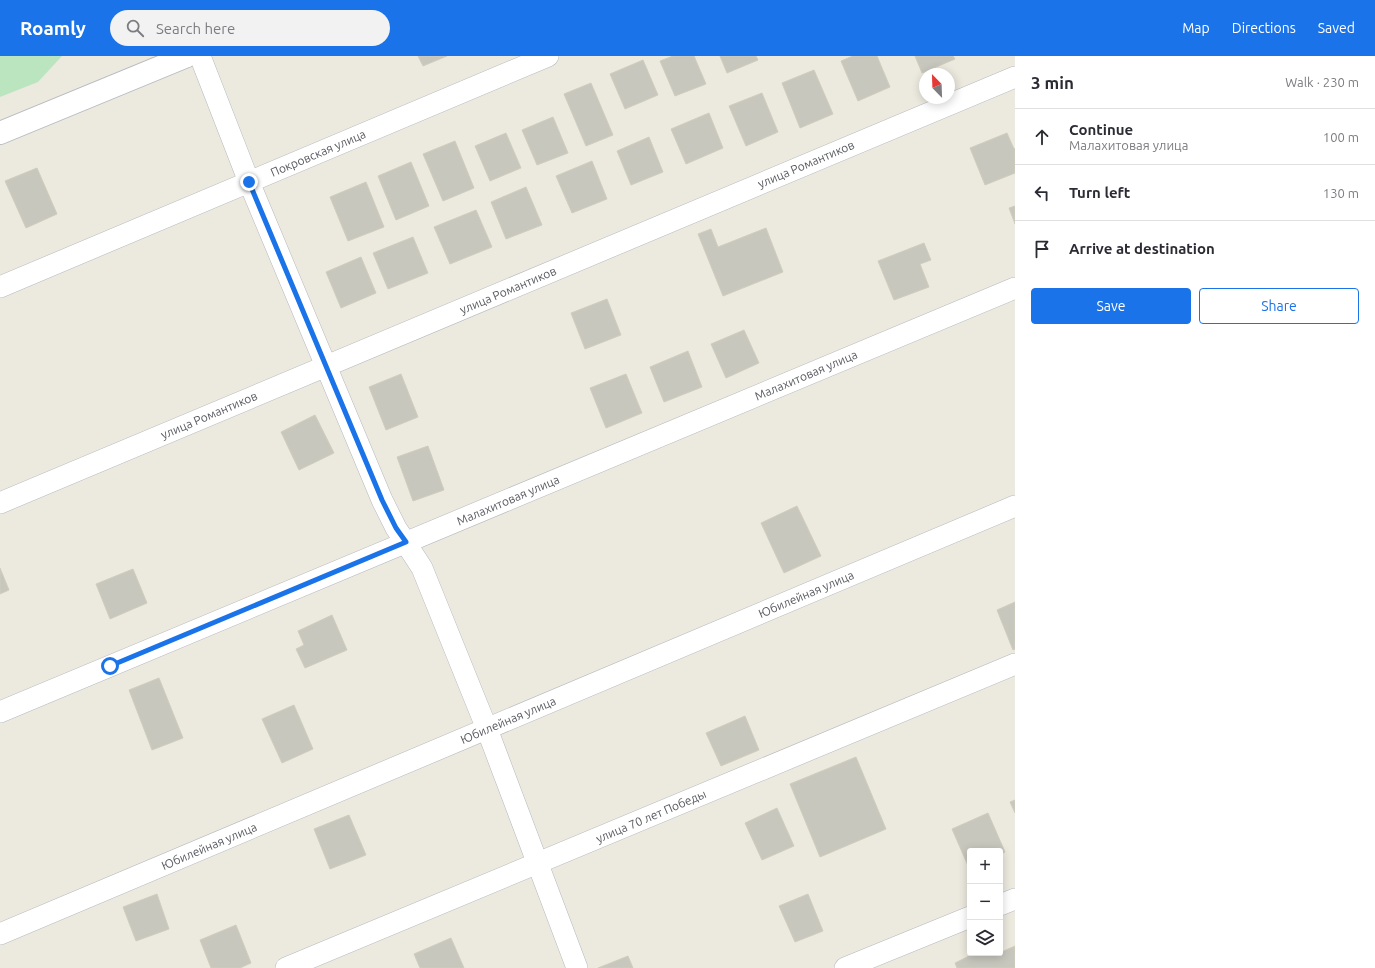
<!DOCTYPE html>
<meta charset="utf-8">
<style>
:root{--surface:#fff;--page:#f2f2f3;--text:#2b2b33;--muted:#7c7c81;--line:#e1e1e2;--accent:#1a73e8}
body{margin:0;font-family:Ubuntu,sans-serif;background:var(--page);color:var(--text)}
.controls{position:absolute;right:12px;bottom:12px;display:grid;overflow:hidden;border-radius:4px;box-shadow:0 2px 10px #0003}
.controls button{width:36px;height:36px;display:grid;place-items:center;padding:0;border:0;border-bottom:1px solid var(--line);background:var(--surface);color:var(--text);font:20px sans-serif}
.compass{position:absolute;left:919px;top:12px;width:36px;height:36px;border-radius:50%;background:var(--surface);box-shadow:0 2px 10px #0003;rotate:337deg}
.stop{position:absolute;width:12px;height:12px;margin:-9px;border:3px solid #1a73e8;border-radius:50%;background:#fff}
.stop.end{background:#1a73e8;border-color:#fff;box-shadow:0 1px 4px #0008}
.list{margin:0;padding:0;list-style:none}
h2{display:flex;justify-content:space-between;align-items:center;height:52px;margin:0;padding:0 16px;font-size:17px}
h2 small{font-size:13px;font-weight:400;color:var(--muted)}
.list li{display:grid;grid-template-columns:26px 1fr auto;gap:12px;align-items:center;box-sizing:border-box;height:56px;padding:0 16px;border-top:1px solid var(--line)}
.list b{display:block;font-size:15px;white-space:nowrap}
.list p{margin:0;font-size:13px;white-space:nowrap;color:var(--muted)}
.list em{font-size:13px;font-style:normal;color:var(--muted)}
.actions{display:flex;gap:8px;padding:12px 16px}
.actions a{flex:1;padding:9px 0;border:1px solid var(--accent);border-radius:4px;text-align:center;font-size:14px;color:var(--accent)}
.actions .main{background:var(--accent);color:#fff}
.icon{flex:none;width:22px;height:22px;fill:none;stroke:currentColor;stroke-width:2;stroke-linecap:round;stroke-linejoin:round}
.map{position:relative;flex:none;width:1015px;height:912px;overflow:hidden}
header{display:flex;align-items:center;gap:24px;box-sizing:border-box;height:56px;padding:0 20px;background:var(--accent);color:#fff}
header strong{font-size:19px}
nav{display:flex;gap:22px;margin-inline-start:auto;font-size:14px}
.search{width:280px;height:36px;background:var(--page);display:flex;align-items:center;gap:10px;box-sizing:border-box;padding:0 14px;border-radius:22px;color:var(--muted);font-size:15px}
main{display:flex}
aside{flex:1;background:var(--surface)}
.map>svg:first-child{display:block}
.green{fill:#bae5bf}
.building{fill:#c8c7be;stroke:#d0cdbd}
.lines{fill:none;stroke-linecap:round;stroke-linejoin:round}
.street-casing{stroke:#b7b8be;stroke-width:22}
.secondary-casing{stroke:#b8bac1;stroke-width:24}
.street{stroke:#fff;stroke-width:21}
.secondary{stroke:#fff;stroke-width:22}
.route{stroke:#1a73e8;stroke-width:5}
.labels{text-anchor:middle;dominant-baseline:central;stroke-width:4;stroke-linejoin:round;paint-order:stroke}
.street-label{font-size:12px;fill:#585a60;stroke:#fff}
</style>
<header>
<strong>Roamly</strong>
<div class="search"><svg class="icon" aria-label="search" viewBox="0 0 24 24"><circle cx="10" cy="10" r="6"/><path d="M15 15l6 6"/></svg>Search here</div>
<nav><a>Map</a><a>Directions</a><a>Saved</a></nav>
</header>
<main>
<div class="map">
<svg width="1015" height="912" viewBox="0 0 1015 912">
<rect width="100%" height="100%" fill="#eceadf"/>
<path class="green" d="M 0,0 L 62,0 L 38,26 L 0,41 Z"/>
<path class="building" d="M 418,0 L 447,0 L 423,10 Z
M 673,0 L 694,0 L 706,28 L 675,40 L 660,5 Z
M 720,0 L 756,0 L 758,4 L 727,17 Z
M 853,0 L 877,0 L 890,31 L 858,45 L 841,5 Z
M 915,0 L 953,0 L 955,3 L 922,17 Z
M 643,4 L 658,39 L 625,53 L 610,18 Z
M 814,14 L 833,58 L 800,72 L 782,27 Z
M 591,27 L 613,79 L 586,90 L 564,38 Z
M 762,37 L 778,76 L 746,90 L 729,50 Z
M 709,57 L 723,92 L 686,108 L 671,73 Z
M 553,61 L 568,97 L 537,109 L 522,74 Z
M 506,77 L 521,112 L 490,125 L 475,90 Z
M 1007,77 L 1014,93 L 1015,92 L 1015,117 L 985,129 L 970,92 Z
M 649,81 L 663,116 L 631,129 L 617,95 Z
M 455,85 L 474,132 L 443,145 L 423,98 Z
M 592,105 L 607,143 L 572,157 L 556,120 Z
M 411,106 L 429,150 L 396,164 L 378,120 Z
M 37,112 L 57,158 L 26,172 L 5,125 Z
M 366,126 L 384,171 L 348,185 L 330,141 Z
M 526,131 L 542,169 L 506,183 L 491,146 Z
M 1015,150 L 1015,168 L 1009,152 Z
M 476,154 L 492,191 L 450,208 L 434,171 Z
M 766,172 L 783,216 L 723,240 L 698,178 L 711,173 L 718,191 Z
M 413,181 L 428,217 L 388,233 L 373,197 Z
M 924,187 L 931,204 L 920,208 L 929,231 L 894,244 L 878,205 Z
M 361,201 L 376,237 L 341,252 L 326,216 Z
M 607,243 L 621,279 L 585,293 L 571,257 Z
M 744,274 L 759,307 L 726,322 L 711,288 Z
M 688,295 L 702,331 L 664,346 L 650,311 Z
M 401,318 L 418,361 L 386,374 L 369,331 Z
M 626,318 L 642,357 L 606,372 L 590,332 Z
M 315,359 L 334,397 L 299,414 L 281,376 Z
M 428,390 L 444,434 L 413,445 L 397,401 Z
M 797,450 L 821,500 L 784,517 L 761,467 Z
M 0,512 L 9,534 L 0,538 Z
M 133,513 L 147,547 L 110,563 L 96,528 Z
M 1015,546 L 1015,593 L 1013,594 L 997,554 Z
M 332,559 L 347,594 L 305,612 L 296,593 L 304,589 L 298,575 Z
M 159,622 L 183,682 L 152,694 L 129,634 Z
M 294,649 L 313,693 L 282,707 L 262,663 Z
M 745,660 L 759,694 L 721,710 L 706,677 Z
M 856,701 L 886,773 L 820,801 L 790,728 Z
M 1015,744 L 1015,757 L 1010,746 Z
M 777,752 L 794,790 L 762,804 L 745,767 Z
M 988,757 L 1005,796 L 1000,799 L 1000,795 L 970,795 L 970,812 L 969,812 L 952,773 Z
M 349,759 L 366,799 L 330,813 L 314,773 Z
M 157,838 L 169,873 L 136,885 L 123,851 Z
M 808,838 L 823,875 L 795,886 L 779,850 Z
M 236,869 L 251,907 L 240,912 L 211,912 L 200,884 Z
M 451,882 L 464,912 L 420,912 L 414,898 Z
M 1015,890 L 1015,912 L 957,912 L 955,907 L 969,900 L 968,897 L 970,896 L 997,898 Z
M 628,900 L 633,912 L 598,912 Z"/>
<g class="lines">
<defs>
<path id="street" d="M 200,0 L 249,126 L 382,444 L 396,472 L 422,512 L 487,673 L 577,912
M 0,231 L 548,0
M 0,447 L 1015,21
M 0,656 L 1015,232
M 1000,849 L 1015,843
M 0,878 L 1015,450
M 286,912 L 1015,608
M 845,912 L 970,861"/>
<path id="secondary" d="M 0,77 L 187,0"/>
</defs>
<use href="#street" class="street-casing"/>
<use href="#secondary" class="secondary-casing"/>
<use href="#street" class="street"/>
<use href="#secondary" class="secondary"/>
</g>
<g class="lines">
<path class="route" d="M 110,610 L 406,486 L 396,472 L 382,444 L 249,126"/>
</g>
<g class="labels">
<g class="street-label">
<text transform="translate(318 97) rotate(-23)">Покровская улица</text>
<text transform="translate(806 108) rotate(-23)">улица Романтиков</text>
<text transform="translate(508 234) rotate(-23)">улица Романтиков</text>
<text transform="translate(806 319) rotate(-23)">Малахитовая улица</text>
<text transform="translate(209 359) rotate(-23)">улица Романтиков</text>
<text transform="translate(508 444) rotate(-23)">Малахитовая улица</text>
<text transform="translate(806 538) rotate(-23)">Юбилейная улица</text>
<text transform="translate(508 664) rotate(-23)">Юбилейная улица</text>
<text transform="translate(651 760) rotate(-23)">улица 70 лет Победы</text>
<text transform="translate(209 790) rotate(-23)">Юбилейная улица</text>
</g>
</g>
</svg>
<div class="controls">
<button>+</button>
<button>−</button>
<button><svg class="icon" aria-label="layers" viewBox="0 0 24 24"><path d="M12 4l9 5-9 5-9-5zM3 14l9 5 9-5"/></svg></button>
</div>
<svg class="compass" viewBox="-18 -18 36 36"><path d="M0-13l5 13h-10z" fill="#e53935"/><path d="M0 13l5-13h-10z" fill="#7c7c81"/></svg>
<div class="stop" style="left:110px;top:610px"></div>
<div class="stop end" style="left:249px;top:126px"></div>
</div>
<aside>
<h2>3 min<small>Walk · 230 m</small></h2>
<ul class="list">
<li><svg class="icon" aria-label="ahead" viewBox="0 0 24 24"><path d="M12 20V5M6 11l6-6 6 6"/></svg><div><b>Continue</b><p>Малахитовая улица</p></div><em>100 m</em></li>
<li><svg class="icon" aria-label="left" viewBox="0 0 24 24"><path d="M17 20v-9H6M10 6l-5 5 5 5"/></svg><div><b>Turn left</b></div><em>130 m</em></li>
<li><svg class="icon" aria-label="arrive" viewBox="0 0 24 24"><path d="M6 21V4h12l-3 4 3 4H6"/></svg><div><b>Arrive at destination</b></div></li>
</ul>
<div class="actions"><a class="main">Save</a><a>Share</a></div>
</aside>
</main>
